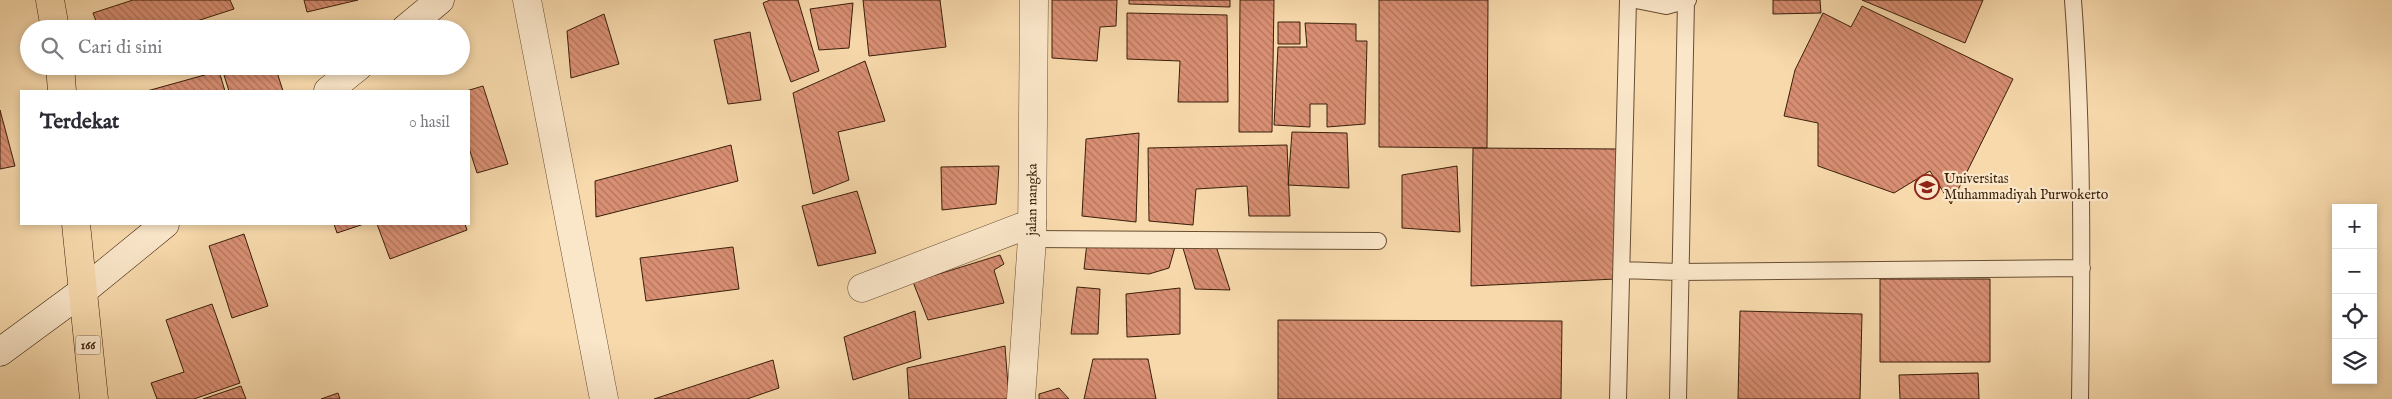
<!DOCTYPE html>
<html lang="id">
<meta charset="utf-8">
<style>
:root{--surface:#fff;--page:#f7f7f7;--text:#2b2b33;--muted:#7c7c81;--line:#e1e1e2}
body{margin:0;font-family:"IM FELL English",serif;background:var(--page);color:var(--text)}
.controls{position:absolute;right:15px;bottom:15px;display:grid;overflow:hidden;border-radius:0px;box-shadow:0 2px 8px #0003}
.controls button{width:45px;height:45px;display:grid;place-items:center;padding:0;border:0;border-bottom:1px solid var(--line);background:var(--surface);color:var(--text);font:25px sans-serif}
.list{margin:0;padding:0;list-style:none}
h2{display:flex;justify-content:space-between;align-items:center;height:65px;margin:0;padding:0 20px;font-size:21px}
h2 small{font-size:16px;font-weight:400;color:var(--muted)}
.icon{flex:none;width:28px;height:28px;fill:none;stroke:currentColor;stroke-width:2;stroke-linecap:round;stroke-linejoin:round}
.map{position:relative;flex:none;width:2392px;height:399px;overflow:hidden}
.search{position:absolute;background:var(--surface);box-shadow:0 2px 8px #0003;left:20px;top:20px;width:450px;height:55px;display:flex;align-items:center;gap:12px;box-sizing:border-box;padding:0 18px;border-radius:28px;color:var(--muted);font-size:19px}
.panel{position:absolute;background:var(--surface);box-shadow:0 2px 8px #0003;left:20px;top:90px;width:450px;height:135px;border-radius:0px}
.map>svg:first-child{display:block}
.building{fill:url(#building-back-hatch);stroke:#3a1f0a}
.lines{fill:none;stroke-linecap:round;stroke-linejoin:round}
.service-casing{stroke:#694e32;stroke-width:18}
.minor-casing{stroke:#694e32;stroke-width:29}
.secondary-casing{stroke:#3a1f0a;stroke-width:29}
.primary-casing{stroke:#3a1f0a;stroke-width:29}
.service{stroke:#fae6c9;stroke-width:16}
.minor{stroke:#fae6c9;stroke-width:28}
.secondary{stroke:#fae6c9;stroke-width:28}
.primary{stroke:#f7d9ac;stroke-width:28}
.labels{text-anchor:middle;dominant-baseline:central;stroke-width:4.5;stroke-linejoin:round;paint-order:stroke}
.shield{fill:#fae6c9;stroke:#745b43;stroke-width:1}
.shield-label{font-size:12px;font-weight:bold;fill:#3a1f0a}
.poi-label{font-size:14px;fill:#3a1f0a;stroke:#fae6c9;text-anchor:start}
.street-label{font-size:14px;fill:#3a1f0a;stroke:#fae6c9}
</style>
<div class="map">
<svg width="2392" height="399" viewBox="0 0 2392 399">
<defs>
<pattern id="building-back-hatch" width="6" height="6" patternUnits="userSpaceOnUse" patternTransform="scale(1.25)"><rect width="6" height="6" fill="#d98f73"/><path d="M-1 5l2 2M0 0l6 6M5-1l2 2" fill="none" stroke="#b1745d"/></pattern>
</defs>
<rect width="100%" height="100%" fill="#f7d9ac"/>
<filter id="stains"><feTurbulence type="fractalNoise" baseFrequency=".004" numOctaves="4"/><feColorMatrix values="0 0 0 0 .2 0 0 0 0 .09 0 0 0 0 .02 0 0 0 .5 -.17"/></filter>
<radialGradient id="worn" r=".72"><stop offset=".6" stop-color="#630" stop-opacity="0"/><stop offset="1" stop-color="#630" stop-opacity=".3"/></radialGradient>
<path class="building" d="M 133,0 L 230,0 L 234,9 L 172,29 L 99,29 L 93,13 Z
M 304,0 L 358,0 L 307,12 Z
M 770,0 L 798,0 L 819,71 L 791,82 L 763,3 Z
M 863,0 L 940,0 L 946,47 L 869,56 Z
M 1052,0 L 1117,0 L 1116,26 L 1100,27 L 1097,61 L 1052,58 Z
M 1129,0 L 1230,0 L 1230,7 L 1129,4 Z
M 1240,0 L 1274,0 L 1272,132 L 1239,132 Z
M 1379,0 L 1488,0 L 1487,148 L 1379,147 Z
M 1773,0 L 1820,0 L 1821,13 L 1773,14 Z
M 1862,0 L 1983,0 L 1965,43 Z
M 853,3 L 849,48 L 819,50 L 810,9 Z
M 1862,6 L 2013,79 L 1951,204 L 1930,171 L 1894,193 L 1818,166 L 1818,123 L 1784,116 L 1795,70 L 1823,13 L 1851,27 Z
M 1127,13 L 1227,15 L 1228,102 L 1178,102 L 1180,61 L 1127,59 Z
M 604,14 L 619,64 L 571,78 L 567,31 Z
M 1278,22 L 1300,22 L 1300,44 L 1278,44 Z
M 1305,23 L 1356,24 L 1356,41 L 1367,41 L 1365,124 L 1327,127 L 1327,104 L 1310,104 L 1310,127 L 1274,125 L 1278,47 L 1307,47 Z
M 750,32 L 761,100 L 728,104 L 714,40 Z
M 865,61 L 885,121 L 838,132 L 849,180 L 813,194 L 793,93 Z
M 241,66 L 275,66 L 283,91 L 229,91 L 223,72 Z
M 219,71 L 225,91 L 147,91 Z
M 483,86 L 508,164 L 477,173 L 469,148 L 469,91 L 466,91 Z
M 0,110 L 15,166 L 0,169 Z
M 1292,132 L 1347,133 L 1349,188 L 1288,185 Z
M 1139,133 L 1136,222 L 1082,216 L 1086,139 Z
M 731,145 L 738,181 L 596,217 L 595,181 Z
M 1287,145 L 1290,216 L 1249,216 L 1247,186 L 1196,189 L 1193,225 L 1149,221 L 1148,148 Z
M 1473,148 L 1619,149 L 1615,279 L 1471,286 Z
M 999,166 L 996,204 L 942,210 L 941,167 Z
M 1457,166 L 1460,232 L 1402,228 L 1402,175 Z
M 857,191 L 876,253 L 818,266 L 802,206 Z
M 334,224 L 364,224 L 337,233 Z
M 377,224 L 465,224 L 467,230 L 390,259 Z
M 244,234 L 268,306 L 232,318 L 209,246 Z
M 1087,243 L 1175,247 L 1169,268 L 1149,274 L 1084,269 Z
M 1216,246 L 1230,290 L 1195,289 L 1183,248 Z
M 733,247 L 739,289 L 646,301 L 640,258 Z
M 1000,255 L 1004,264 L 994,270 L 1004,303 L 928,320 L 913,282 Z
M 1880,279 L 1990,279 L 1990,362 L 1880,362 Z
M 1077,287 L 1100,289 L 1098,334 L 1071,334 Z
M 1180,288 L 1180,334 L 1127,337 L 1126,294 Z
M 212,304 L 240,383 L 194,399 L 157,399 L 151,383 L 184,372 L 166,320 Z
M 915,311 L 921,358 L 853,380 L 844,337 Z
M 1740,311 L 1862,314 L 1860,399 L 1738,399 Z
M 1278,320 L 1562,321 L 1561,399 L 1278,399 Z
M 1005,346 L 1009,399 L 909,399 L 907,368 Z
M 1093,359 L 1148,359 L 1156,399 L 1084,399 Z
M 773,360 L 779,388 L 747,399 L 654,399 Z
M 1978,373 L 1979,399 L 1900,399 L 1899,375 Z
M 241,386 L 246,399 L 203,399 Z
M 1059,388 L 1069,399 L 1039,399 L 1039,394 Z
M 338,393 L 340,399 L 321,399 Z"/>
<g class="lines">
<defs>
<path id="service" d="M 1636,0 L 1666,6 L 1688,0
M 2073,0 C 2083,133 2082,266 2080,399
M 1032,239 L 1378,241
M 1622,270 L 1679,272 L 2082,268
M 1618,399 L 1628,0
M 1678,399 L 1686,1"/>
<g id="minor">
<path d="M 527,0 L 604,399"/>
<path d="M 862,288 L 1032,223"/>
<path id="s1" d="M 1021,399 L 1032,239 L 1034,0"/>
</g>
<path id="secondary" d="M 405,29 L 440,0
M 328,91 L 359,66
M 0,352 L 83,291 L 165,224"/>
<path id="primary" d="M 50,0 L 55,29
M 60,66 L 62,91
M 76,224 L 94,399"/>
</defs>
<use href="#service" class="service-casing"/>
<use href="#minor" class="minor-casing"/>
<use href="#secondary" class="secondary-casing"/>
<use href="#primary" class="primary-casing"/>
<use href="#service" class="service"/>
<use href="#minor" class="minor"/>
<use href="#secondary" class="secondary"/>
<use href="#primary" class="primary"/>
</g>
<defs>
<symbol id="university-ring" viewBox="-11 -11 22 22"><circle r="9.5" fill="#fae6c9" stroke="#8f2418" stroke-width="1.5"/><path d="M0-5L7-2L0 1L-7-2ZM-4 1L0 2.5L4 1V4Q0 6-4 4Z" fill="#8f2418"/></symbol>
</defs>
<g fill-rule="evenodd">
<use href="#university-ring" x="1913" y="173" width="28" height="28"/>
</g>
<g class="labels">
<rect class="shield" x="75.5" y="335.5" width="25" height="19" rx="4"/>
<g class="shield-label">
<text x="88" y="345">166</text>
</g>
<g class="poi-label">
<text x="1944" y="179">Universitas<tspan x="1944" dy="16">Muhammadiyah Purwokerto</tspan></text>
</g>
<g class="street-label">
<text stroke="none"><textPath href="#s1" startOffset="200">jalan nangka</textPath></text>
</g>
</g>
<rect width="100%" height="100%" filter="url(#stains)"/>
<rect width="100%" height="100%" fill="url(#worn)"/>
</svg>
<div class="controls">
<button>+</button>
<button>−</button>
<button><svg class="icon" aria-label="locate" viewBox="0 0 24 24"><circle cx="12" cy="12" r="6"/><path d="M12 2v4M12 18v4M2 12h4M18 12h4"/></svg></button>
<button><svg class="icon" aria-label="layers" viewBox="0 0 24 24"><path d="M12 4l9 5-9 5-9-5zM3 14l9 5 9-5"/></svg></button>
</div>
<div class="search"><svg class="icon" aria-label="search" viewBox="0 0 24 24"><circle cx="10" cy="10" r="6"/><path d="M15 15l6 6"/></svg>Cari di sini</div>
<section class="panel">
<h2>Terdekat<small>0 hasil</small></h2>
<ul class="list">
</ul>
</section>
</div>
